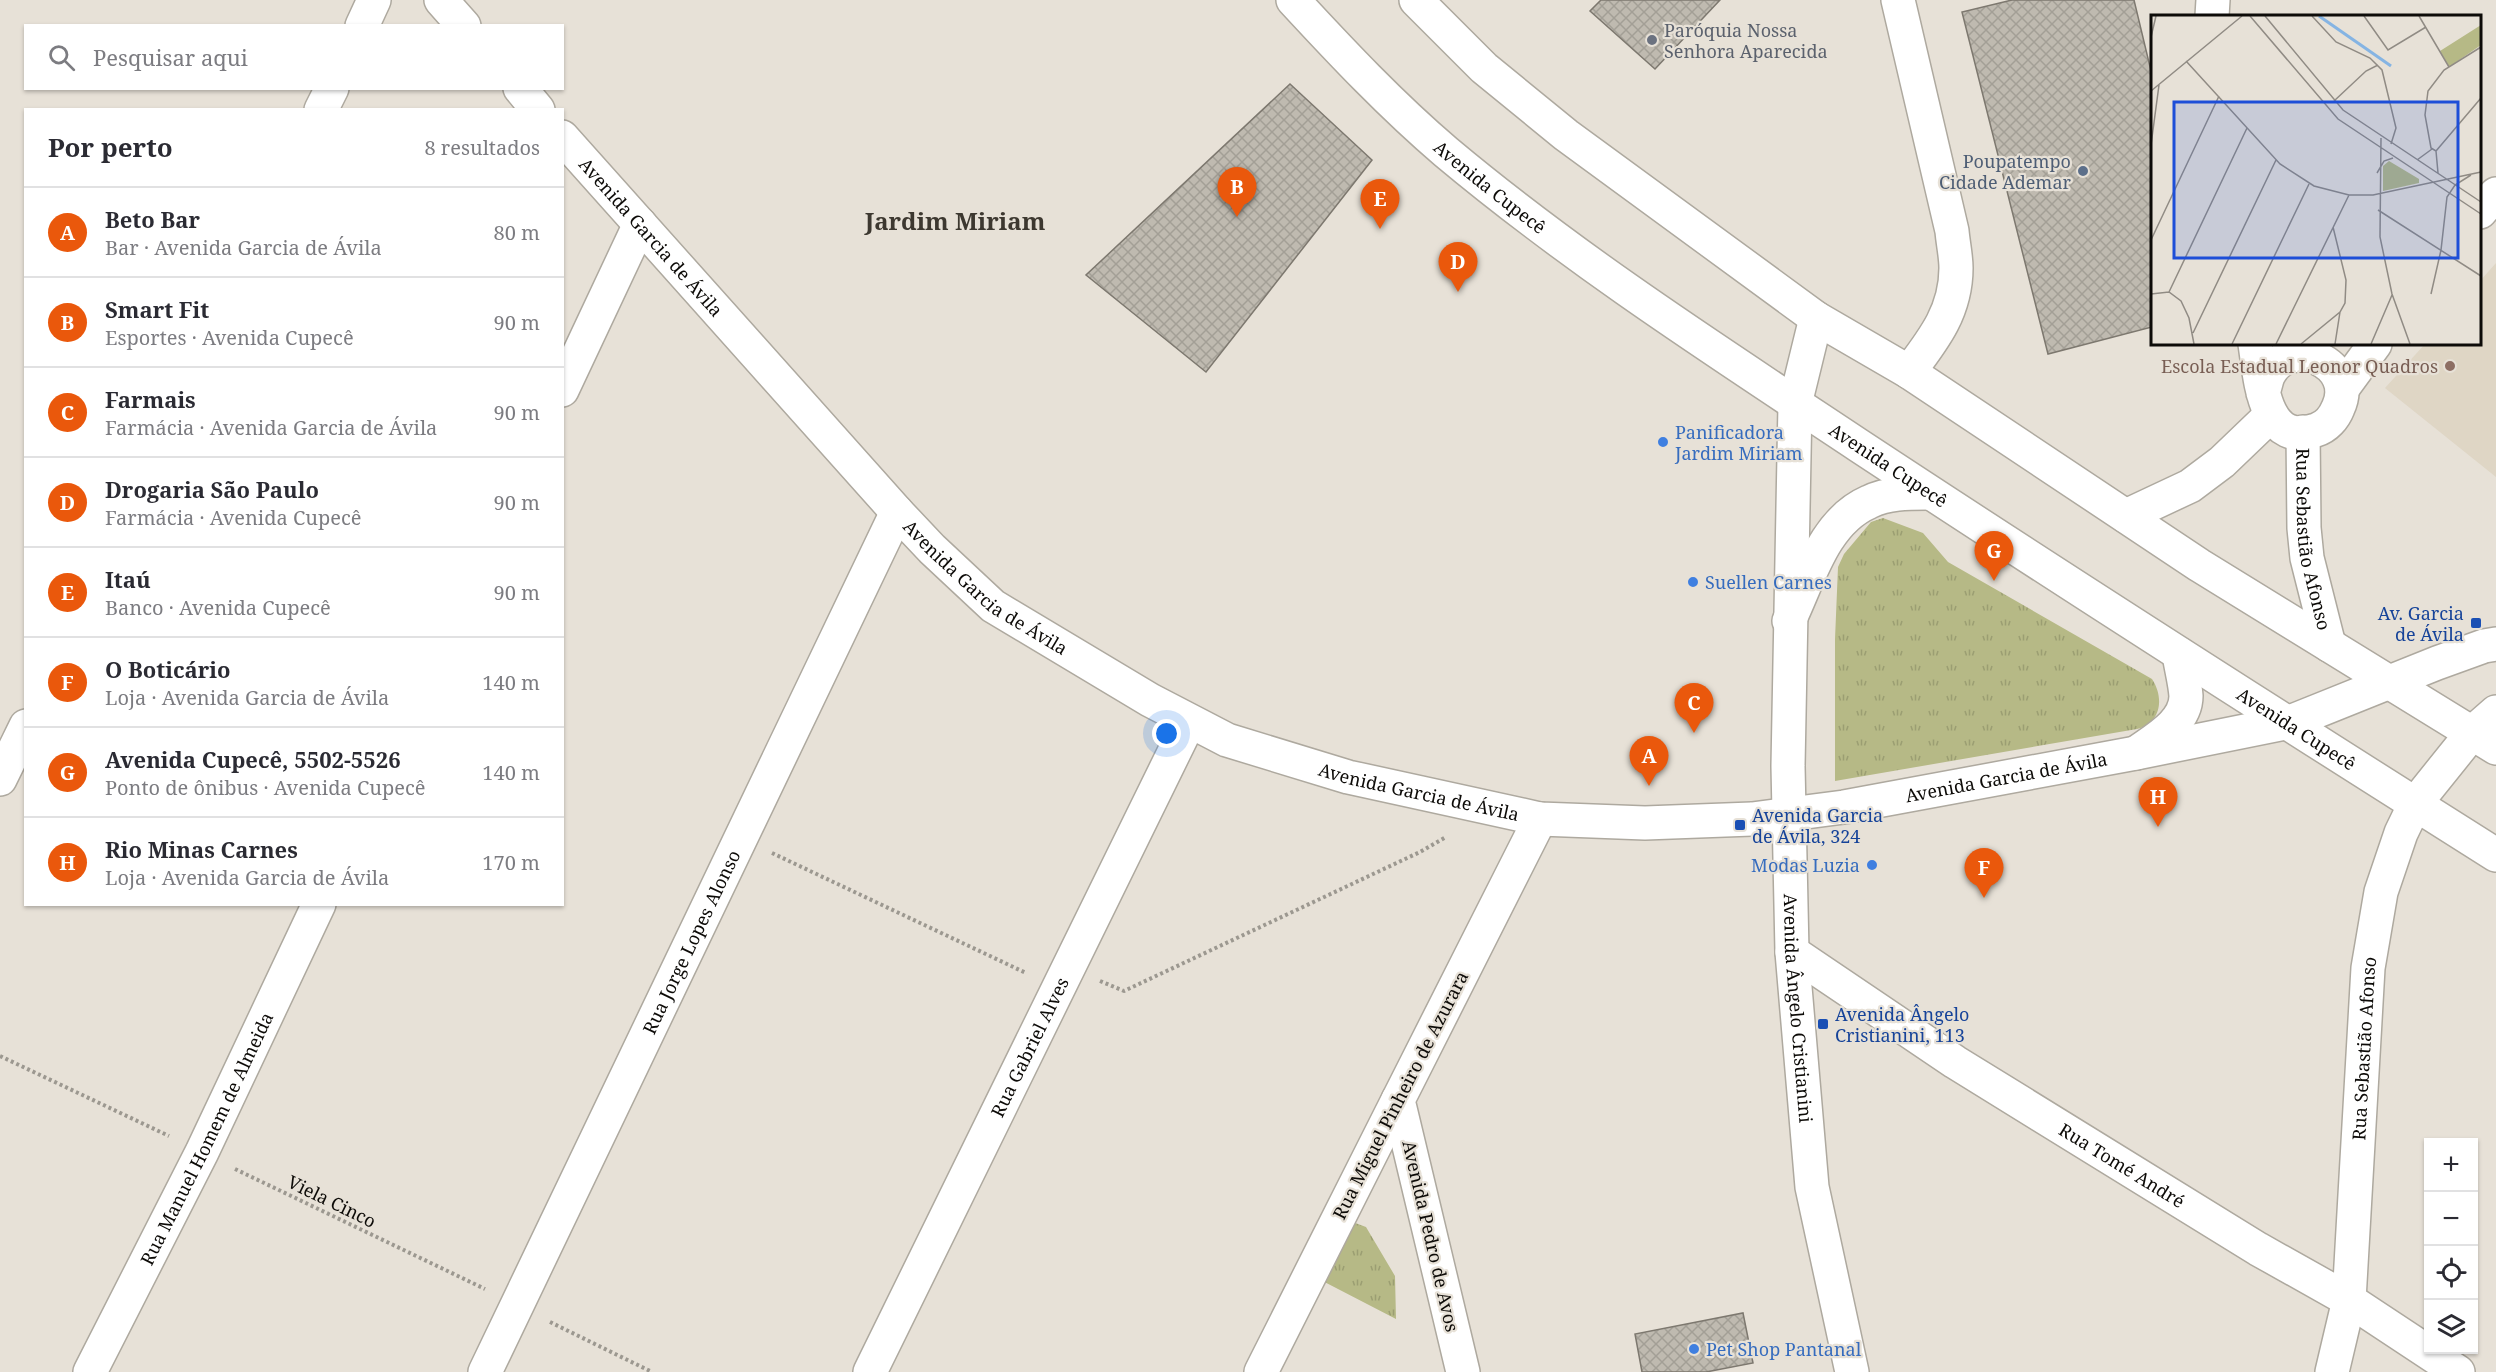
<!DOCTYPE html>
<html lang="pt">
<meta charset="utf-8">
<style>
:root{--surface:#fff;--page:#f2f2f3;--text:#2b2b33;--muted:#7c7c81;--line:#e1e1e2;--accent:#ea580c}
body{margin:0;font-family:"Noto Serif",serif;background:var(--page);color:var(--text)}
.controls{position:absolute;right:18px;bottom:18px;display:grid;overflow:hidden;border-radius:0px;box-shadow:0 2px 4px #0004}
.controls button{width:54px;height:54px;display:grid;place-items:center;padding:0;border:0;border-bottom:2px solid var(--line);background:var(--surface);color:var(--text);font:30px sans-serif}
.you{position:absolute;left:1167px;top:734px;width:21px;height:21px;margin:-15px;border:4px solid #fff;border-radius:50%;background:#1a73e8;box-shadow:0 0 0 9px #1a73e833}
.badge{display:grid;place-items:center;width:39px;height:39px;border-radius:50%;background:var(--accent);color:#fff;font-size:20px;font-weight:700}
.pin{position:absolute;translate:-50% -50px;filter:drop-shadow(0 2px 3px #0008)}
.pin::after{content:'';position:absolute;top:32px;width:21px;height:18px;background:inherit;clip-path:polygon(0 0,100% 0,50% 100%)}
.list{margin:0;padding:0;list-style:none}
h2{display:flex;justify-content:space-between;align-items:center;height:78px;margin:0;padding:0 24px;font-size:26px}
h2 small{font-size:20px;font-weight:400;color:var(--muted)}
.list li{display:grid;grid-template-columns:39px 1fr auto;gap:18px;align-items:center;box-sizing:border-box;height:90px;padding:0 24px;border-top:2px solid var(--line)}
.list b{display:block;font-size:22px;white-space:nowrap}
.list p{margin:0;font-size:20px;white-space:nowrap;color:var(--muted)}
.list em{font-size:20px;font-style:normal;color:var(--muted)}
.icon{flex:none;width:33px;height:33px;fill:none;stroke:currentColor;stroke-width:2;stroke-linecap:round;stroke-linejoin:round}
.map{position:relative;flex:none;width:2496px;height:1372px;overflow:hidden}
.search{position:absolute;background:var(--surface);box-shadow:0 2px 4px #0004;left:24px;top:24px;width:540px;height:66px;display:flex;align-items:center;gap:15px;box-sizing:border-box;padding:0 21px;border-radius:0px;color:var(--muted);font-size:22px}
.panel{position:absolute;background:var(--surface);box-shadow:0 2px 4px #0004;left:24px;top:108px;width:540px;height:798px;border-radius:0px}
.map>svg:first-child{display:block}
.built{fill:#dfd6c5}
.grass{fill:url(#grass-tufts)}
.building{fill:url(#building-cross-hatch);stroke:#7d786f;stroke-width:1.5}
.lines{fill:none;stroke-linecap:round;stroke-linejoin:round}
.street-casing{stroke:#aea99f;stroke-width:36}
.secondary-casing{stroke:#aea99f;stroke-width:36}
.primary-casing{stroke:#aea99f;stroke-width:36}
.path{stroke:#9c9890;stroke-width:4;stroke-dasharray:3 3;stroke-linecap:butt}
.street{stroke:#fff;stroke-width:33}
.secondary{stroke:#fff;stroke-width:33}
.primary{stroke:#fff;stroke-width:33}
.worship-dot{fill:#6b7280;stroke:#e7e1d7;stroke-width:2}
.service-dot{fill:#5c6f8a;stroke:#e7e1d7;stroke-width:2}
.education-dot{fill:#8d6e63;stroke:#e7e1d7;stroke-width:2}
.shop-dot{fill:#3f7fe0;stroke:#e7e1d7;stroke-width:2}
.transit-dot{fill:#1a4fb4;stroke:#e7e1d7;stroke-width:2}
.labels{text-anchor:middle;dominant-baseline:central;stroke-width:4.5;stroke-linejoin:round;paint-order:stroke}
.worship-label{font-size:18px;fill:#5b616d;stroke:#e7e1d7;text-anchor:start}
.service-label{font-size:18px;fill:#4e5e75;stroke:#e7e1d7;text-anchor:end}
.street-label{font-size:18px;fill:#0d0b08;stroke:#e7e1d7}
.education-label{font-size:18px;fill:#785e54;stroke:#e7e1d7;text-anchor:end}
.shop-label{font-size:18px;fill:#366cbe;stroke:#e7e1d7;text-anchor:start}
.transit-label{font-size:18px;fill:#164399;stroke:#e7e1d7;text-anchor:start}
.district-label{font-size:24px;font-weight:bold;fill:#3d3830;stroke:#e7e1d7}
.inset-river{fill:none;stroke:#85b4e3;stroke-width:3}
.inset-road{fill:none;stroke:#908b84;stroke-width:1.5}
.view{fill:#1d4ed8;fill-opacity:0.15;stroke:#1d4ed8;stroke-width:3}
.inset-edge{fill:none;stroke:#0d0b08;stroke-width:3}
</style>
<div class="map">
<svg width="2496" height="1372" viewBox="0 0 2496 1372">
<defs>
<pattern id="grass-tufts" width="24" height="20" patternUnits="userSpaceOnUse" patternTransform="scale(1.5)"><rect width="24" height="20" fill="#b6b986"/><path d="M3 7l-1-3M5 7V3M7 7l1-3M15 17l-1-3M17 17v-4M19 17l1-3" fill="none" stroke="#9b9e72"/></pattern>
<pattern id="building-cross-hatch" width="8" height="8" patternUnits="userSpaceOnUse" patternTransform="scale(1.5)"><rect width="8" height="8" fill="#bfbab0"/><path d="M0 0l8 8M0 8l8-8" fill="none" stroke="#a39f96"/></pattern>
</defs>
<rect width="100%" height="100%" fill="#e7e1d7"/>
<path class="built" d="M 2496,263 L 2496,477 L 2385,388 L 2425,344 L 2480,344 L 2480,281 Z"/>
<path class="grass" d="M 1883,518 L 1923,533 L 1948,562 L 2152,679 C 2164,697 2162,723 2137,729 L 1835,781 L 1835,639 L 1838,567 L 1844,554 L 1871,522 Z
M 1342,1218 L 1366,1227 L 1395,1276 L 1396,1319 L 1309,1274 Z"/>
<path class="building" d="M 1601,0 L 1720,0 L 1655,69 L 1590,11 Z
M 2012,0 L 2134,0 L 2152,75 L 2152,327 L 2048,354 L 1962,12 Z
M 1290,84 L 1372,160 L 1206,372 L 1086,275 Z
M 1743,1313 L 1753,1363 L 1706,1372 L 1642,1372 L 1635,1334 Z"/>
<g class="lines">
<defs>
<g id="street">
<path d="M 1898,0 L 1952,231 C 1953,243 1956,256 1956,268 C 1956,311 1934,339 1909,372"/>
<path d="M 2212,16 L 2213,0"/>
<path d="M 362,26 L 374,0"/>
<path d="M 321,110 L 332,88"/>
<path d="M 2480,212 L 2496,194"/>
<path d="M 2255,344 C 2260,376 2263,449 2316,430 C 2326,427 2334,418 2338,408 C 2359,364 2289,332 2268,376 C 2266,381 2265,388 2263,393"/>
<path d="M 2342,389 L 2375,344"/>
<path d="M 562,390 L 640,224"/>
<path id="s1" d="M 2303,432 L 2304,528 L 2307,558 L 2329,645"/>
<path d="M 2126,516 L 2190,486 L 2222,462 L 2271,415"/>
<path d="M 0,779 L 26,726"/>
<path id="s2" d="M 1792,952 L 1955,1062 L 2258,1249 L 2349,1300 L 2458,1372"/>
<path id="s3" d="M 90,1372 L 202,1152 L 319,904"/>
<path id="s4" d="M 485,1372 L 897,512"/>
<path id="s5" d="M 870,1372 L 1189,722"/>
<path d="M 1261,1372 L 1398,1100"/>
<path id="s6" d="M 2332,1372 L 2349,1300 L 2368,968 L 2381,892 L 2401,833 L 2415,804"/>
</g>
<g id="secondary">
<path d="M 441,0 L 464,26"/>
<path d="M 520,88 L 538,110"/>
<path id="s7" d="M 562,137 L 897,512 L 932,549 L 993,606 L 1150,700 L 1227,740 L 1348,777 L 1540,819 L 1645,823 L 1752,819 L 1844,807 L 2136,753 L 2290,722 L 2437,663 L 2484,646 L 2496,644"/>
<path id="s8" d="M 1816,318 L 1795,404 L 1788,766 L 1792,952 L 1812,1187 L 1852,1372"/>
<path d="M 2415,804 L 2472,733 L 2496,712"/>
<path d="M 1463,1372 L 1398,1100 L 1540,819"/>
</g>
<g id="primary">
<path id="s9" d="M 1293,0 C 1342,53 1391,105 1446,152 C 1575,260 1718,352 1858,445 C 2069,584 2282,720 2496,855"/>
<path d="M 1416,0 L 1484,68 L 1566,135 L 1816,318 L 1909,372 L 2199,565 L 2496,748"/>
<path d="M 1789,621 C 1809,580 1823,522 1869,502 C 1887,493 1908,493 1928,493"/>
<path d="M 2136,753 C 2155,739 2186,723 2186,696 C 2185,682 2181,668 2179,654"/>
</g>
</defs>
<use href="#street" class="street-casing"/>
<use href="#secondary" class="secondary-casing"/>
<use href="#primary" class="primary-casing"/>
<path class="path" d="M 772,853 L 1026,973
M 1100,981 L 1124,991 L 1420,852 L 1446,837
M 0,1056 L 169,1136
M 235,1169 L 485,1289
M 550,1322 L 652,1372"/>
<use href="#street" class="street"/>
<use href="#secondary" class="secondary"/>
<use href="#primary" class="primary"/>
</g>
<circle class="worship-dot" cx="1652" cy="40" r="6"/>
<circle class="service-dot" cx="2083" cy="171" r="6"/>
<circle class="education-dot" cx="2450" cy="366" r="6"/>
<g class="shop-dot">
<circle cx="1663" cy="442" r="6"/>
<circle cx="1693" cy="582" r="6"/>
<circle cx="1872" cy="865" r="6"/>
<circle cx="1694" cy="1349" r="6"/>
</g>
<g class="transit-dot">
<rect x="2470" y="617" width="12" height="12" rx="3"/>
<rect x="1734" y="819" width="12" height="12" rx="3"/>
<rect x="1817" y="1018" width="12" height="12" rx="3"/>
</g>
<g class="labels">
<g class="worship-label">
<text x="1664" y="30">Paróquia Nossa<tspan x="1664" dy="21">Senhora Aparecida</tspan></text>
</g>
<g class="service-label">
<text x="2071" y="161">Poupatempo<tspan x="2071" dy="21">Cidade Ademar</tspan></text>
</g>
<g class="street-label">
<text stroke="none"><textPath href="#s9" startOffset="272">Avenida Cupecê</textPath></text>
<text stroke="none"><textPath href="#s7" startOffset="134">Avenida Garcia de Ávila</textPath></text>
<text stroke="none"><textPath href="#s9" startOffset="758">Avenida Cupecê</textPath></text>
<text stroke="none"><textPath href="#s1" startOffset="108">Rua Sebastião Afonso</textPath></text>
<text stroke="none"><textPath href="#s7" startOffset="620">Avenida Garcia de Ávila</textPath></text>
<text stroke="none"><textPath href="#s9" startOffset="1244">Avenida Cupecê</textPath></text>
<text stroke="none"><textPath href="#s7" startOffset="1700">Avenida Garcia de Ávila</textPath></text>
<text stroke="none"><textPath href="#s7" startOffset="1106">Avenida Garcia de Ávila</textPath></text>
<text stroke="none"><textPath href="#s4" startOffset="477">Rua Jorge Lopes Alonso</textPath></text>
<text stroke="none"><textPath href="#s8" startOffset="693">Avenida Ângelo Cristianini</textPath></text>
<text stroke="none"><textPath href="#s5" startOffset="362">Rua Gabriel Alves</textPath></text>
<text stroke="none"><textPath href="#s6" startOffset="326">Rua Sebastião Afonso</textPath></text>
<text transform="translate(1400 1095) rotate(-63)">Rua Miguel Pinheiro de Azurara</text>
<text stroke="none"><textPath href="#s3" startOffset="261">Rua Manuel Homem de Almeida</textPath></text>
<text stroke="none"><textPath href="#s2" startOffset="393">Rua Tomé André</textPath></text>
<text transform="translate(332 1201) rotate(26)">Viela Cinco</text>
<text transform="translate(1431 1236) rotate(77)">Avenida Pedro de Avos</text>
</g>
<g class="education-label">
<text x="2438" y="366">Escola Estadual Leonor Quadros</text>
</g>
<g class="shop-label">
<text x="1675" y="432">Panificadora<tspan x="1675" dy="21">Jardim Miriam</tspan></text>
<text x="1705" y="582">Suellen Carnes</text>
<text x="1860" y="865" text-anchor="end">Modas Luzia</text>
<text x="1706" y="1349">Pet Shop Pantanal</text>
</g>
<g class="transit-label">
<text x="2464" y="613" text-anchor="end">Av. Garcia<tspan x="2464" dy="21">de Ávila</tspan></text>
<text x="1752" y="815">Avenida Garcia<tspan x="1752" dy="21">de Ávila, 324</tspan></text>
<text x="1835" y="1014">Avenida Ângelo<tspan x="1835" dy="21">Cristianini, 113</tspan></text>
</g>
<g class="district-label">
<text x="955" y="220">Jardim Miriam</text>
</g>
</g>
<g transform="translate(2151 15)">
<rect width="330" height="330" fill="#e7e1d7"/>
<path d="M 330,10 L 330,30 L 298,52 L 289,36 ZM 238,146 L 268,164 L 268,168 L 232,176 L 232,151 Z" fill="#b6b986"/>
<path class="inset-river" d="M 168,1 L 240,51"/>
<path class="inset-road" d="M 99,1 L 187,104 L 330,199M 114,1 L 192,95 L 330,187M 161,1 L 185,27 L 219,43 L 231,55 L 245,113 L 240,129M 213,1 L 237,35 L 275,12M 268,1 L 298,52M 0,22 L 5,1M 35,46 L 129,149 L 163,171 L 198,180 L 222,180 L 330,157M 0,76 L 91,1M 183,86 L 215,56 L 227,50M 230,123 L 229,222 L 241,279 L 259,329M 0,130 L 8,70M 285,136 L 280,133 L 274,100 L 277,76 L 293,55 L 330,32M 285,136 L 330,83M 285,136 L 287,158M 266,145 L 281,134M 226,158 L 233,146 L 242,143M 227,195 L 330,261M 0,225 L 68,81M 18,277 L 96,113M 0,279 L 18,277 L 30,286 L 38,303 L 43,329M 280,279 L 290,235 L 296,182 L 304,170 L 320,160M 42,318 L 125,145M 81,329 L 158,169M 125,329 L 198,180M 150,329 L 189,297 L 194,288 L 195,265 L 182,212M 184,329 L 189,297M 220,329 L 241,280"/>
<path class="view" d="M 23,87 L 307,87 L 307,243 L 23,243 Z"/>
<rect width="330" height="330" class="inset-edge"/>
</g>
</svg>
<div class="controls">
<button>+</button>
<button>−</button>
<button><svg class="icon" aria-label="locate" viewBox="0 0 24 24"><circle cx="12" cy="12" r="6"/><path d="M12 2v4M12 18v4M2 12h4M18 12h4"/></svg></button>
<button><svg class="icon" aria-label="layers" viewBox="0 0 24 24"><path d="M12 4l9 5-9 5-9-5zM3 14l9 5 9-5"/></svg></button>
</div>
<div class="you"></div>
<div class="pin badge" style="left:1649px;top:786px">A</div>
<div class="pin badge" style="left:1237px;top:217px">B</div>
<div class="pin badge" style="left:1694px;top:733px">C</div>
<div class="pin badge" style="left:1458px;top:292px">D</div>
<div class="pin badge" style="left:1380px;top:229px">E</div>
<div class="pin badge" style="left:1984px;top:898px">F</div>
<div class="pin badge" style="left:1994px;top:581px">G</div>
<div class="pin badge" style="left:2158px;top:827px">H</div>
<div class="search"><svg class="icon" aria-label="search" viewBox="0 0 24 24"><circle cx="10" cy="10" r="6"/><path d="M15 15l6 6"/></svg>Pesquisar aqui</div>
<section class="panel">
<h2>Por perto<small>8 resultados</small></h2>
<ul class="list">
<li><span class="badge">A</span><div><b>Beto Bar</b><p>Bar · Avenida Garcia de Ávila</p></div><em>80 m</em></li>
<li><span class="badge">B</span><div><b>Smart Fit</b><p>Esportes · Avenida Cupecê</p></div><em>90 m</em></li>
<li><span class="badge">C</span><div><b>Farmais</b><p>Farmácia · Avenida Garcia de Ávila</p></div><em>90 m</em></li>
<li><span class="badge">D</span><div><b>Drogaria São Paulo</b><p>Farmácia · Avenida Cupecê</p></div><em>90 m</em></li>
<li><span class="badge">E</span><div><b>Itaú</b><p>Banco · Avenida Cupecê</p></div><em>90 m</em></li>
<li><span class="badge">F</span><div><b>O Boticário</b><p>Loja · Avenida Garcia de Ávila</p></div><em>140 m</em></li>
<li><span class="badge">G</span><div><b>Avenida Cupecê, 5502-5526</b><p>Ponto de ônibus · Avenida Cupecê</p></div><em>140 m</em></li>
<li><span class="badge">H</span><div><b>Rio Minas Carnes</b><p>Loja · Avenida Garcia de Ávila</p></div><em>170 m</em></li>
</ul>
</section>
</div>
